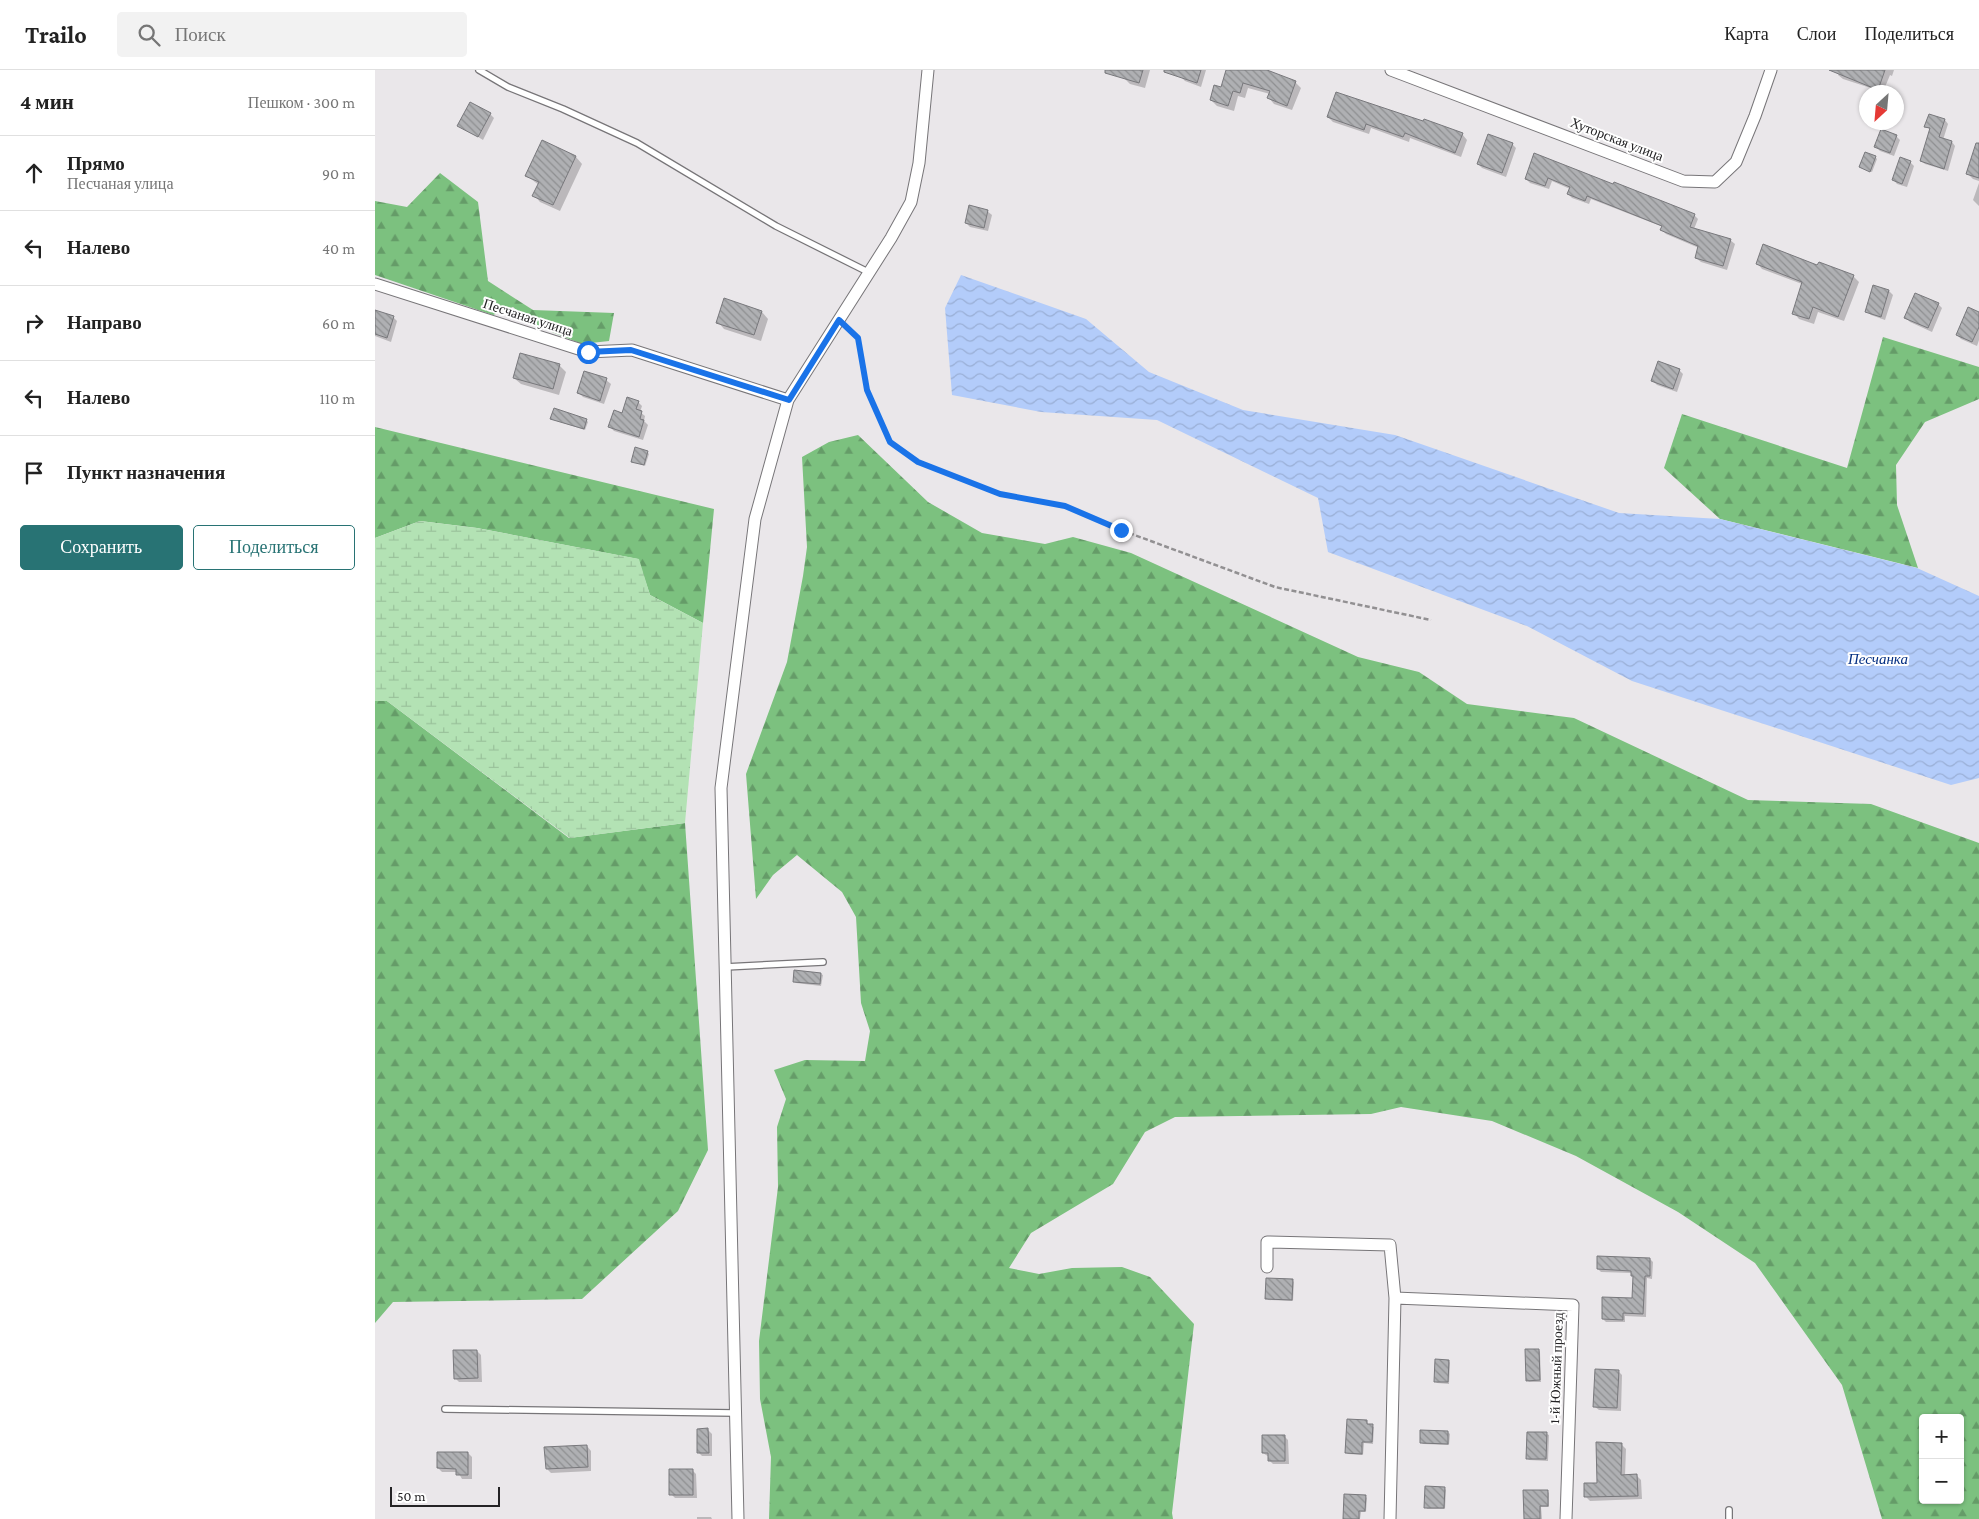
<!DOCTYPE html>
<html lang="ru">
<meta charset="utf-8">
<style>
:root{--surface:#fff;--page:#f2f2f2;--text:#222;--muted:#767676;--line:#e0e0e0;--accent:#287374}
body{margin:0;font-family:"Crimson Pro",serif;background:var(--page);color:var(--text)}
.controls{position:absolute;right:15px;bottom:15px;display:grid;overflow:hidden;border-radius:5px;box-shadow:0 1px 4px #0004}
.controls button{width:45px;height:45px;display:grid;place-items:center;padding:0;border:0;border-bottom:1px solid var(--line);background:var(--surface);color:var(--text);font:25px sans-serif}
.compass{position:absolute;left:1484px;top:15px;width:45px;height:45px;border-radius:50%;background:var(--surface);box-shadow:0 1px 4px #0004;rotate:206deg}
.scale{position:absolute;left:15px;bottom:12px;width:110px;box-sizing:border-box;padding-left:5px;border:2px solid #242325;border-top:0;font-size:14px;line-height:18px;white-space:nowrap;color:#242325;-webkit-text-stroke:4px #fff;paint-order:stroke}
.stop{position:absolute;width:15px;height:15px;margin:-11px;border:4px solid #1a73e8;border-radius:50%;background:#fff}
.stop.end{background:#1a73e8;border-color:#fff;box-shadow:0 1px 5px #0008}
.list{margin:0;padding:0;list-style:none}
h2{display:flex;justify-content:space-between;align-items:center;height:65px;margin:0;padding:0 20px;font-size:21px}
h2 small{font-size:16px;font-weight:400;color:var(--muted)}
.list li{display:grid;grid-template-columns:32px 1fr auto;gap:15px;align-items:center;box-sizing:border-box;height:75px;padding:0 20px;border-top:1px solid var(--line)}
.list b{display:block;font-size:19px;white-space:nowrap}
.list p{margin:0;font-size:16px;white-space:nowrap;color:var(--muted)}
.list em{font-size:16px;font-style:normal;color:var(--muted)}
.actions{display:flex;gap:10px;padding:15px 20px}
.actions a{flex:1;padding:11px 0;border:1px solid var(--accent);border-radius:5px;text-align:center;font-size:18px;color:var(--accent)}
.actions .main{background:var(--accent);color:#fff}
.icon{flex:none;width:28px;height:28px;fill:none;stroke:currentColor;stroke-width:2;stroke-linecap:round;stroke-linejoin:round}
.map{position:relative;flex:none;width:1604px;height:1449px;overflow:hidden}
header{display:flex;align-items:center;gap:30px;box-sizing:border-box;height:70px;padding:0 25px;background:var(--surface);border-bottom:1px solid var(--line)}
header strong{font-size:24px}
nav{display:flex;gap:28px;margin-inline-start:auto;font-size:18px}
.search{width:350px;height:45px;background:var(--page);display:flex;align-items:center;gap:12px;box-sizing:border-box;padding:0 18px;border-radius:5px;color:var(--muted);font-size:19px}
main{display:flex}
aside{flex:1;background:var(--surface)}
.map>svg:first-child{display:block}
.forest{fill:url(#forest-firs);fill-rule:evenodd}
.wetland{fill:url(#wetland-marsh)}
.water{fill:url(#water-waves)}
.shadow{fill:#0003}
.building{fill:url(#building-back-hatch);stroke:#78787c}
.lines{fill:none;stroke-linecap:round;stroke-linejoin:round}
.lane-casing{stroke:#777578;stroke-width:8}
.street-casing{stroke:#777578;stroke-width:13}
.path{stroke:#929092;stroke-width:2.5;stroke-dasharray:5 2.5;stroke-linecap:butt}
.lane{stroke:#fff;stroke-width:5.5}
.street{stroke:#fff;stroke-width:11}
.route{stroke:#1a73e8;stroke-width:6}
.labels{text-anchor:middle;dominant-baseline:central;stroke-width:4;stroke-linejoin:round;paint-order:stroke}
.street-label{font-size:14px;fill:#242325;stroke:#fff}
.water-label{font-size:15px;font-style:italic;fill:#053083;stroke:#fff}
</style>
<header>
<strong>Trailo</strong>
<div class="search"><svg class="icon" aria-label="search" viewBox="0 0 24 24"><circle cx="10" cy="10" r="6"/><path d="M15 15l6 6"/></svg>Поиск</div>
<nav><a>Карта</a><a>Слои</a><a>Поделиться</a></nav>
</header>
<main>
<aside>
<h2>4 мин<small>Пешком · 300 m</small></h2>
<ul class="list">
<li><svg class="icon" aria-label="ahead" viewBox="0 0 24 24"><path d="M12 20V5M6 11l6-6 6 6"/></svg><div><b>Прямо</b><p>Песчаная улица</p></div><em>90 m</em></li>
<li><svg class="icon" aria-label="left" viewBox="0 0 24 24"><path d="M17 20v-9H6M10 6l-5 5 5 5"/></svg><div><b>Налево</b></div><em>40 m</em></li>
<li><svg class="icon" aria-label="right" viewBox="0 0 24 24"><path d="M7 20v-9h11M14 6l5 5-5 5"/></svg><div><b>Направо</b></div><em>60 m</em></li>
<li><svg class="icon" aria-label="left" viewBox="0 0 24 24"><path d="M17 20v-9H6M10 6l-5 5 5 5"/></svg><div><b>Налево</b></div><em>110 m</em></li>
<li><svg class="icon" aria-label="arrive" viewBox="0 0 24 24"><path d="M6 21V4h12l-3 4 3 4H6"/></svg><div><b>Пункт назначения</b></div></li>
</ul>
<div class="actions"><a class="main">Сохранить</a><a>Поделиться</a></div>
</aside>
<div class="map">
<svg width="1604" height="1449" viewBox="0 0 1604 1449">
<defs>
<pattern id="forest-firs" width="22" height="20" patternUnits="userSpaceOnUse" patternTransform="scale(1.25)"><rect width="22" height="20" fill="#7cc17f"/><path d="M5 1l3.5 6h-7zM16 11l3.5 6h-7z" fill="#659c68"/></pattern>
<pattern id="wetland-marsh" width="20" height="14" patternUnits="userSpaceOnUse" patternTransform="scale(1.25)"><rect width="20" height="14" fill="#b3e2b4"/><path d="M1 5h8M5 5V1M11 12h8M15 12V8" fill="none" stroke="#9ac29b"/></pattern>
<pattern id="water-waves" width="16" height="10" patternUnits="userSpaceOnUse" patternTransform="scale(1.25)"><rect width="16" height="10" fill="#b3ccfa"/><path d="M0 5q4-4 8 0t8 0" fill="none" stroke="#9aafd6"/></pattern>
<pattern id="building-back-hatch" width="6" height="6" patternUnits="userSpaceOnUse" patternTransform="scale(1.25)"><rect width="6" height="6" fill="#afb0b3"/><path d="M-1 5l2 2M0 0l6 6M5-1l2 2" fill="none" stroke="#8e8f91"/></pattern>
</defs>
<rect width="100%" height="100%" fill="#eae7ea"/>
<path class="forest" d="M 65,103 L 103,132 L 113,211 L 158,240 L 239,243 L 234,271 L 207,274 L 157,254 L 138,237 L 118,245 L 0,205 L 0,131 L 32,137 Z
M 1508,267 L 1604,297 L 1604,329 L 1550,352 L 1521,395 L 1522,435 L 1543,498 L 1345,449 L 1289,398 L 1307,344 L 1472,398 Z
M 0,357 L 339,439 L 328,553 L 275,525 L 263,489 L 102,458 L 45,451 L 0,468 Z
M 483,365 L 553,432 L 607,463 L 670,474 L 698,467 L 756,483 L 983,587 L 1044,602 L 1092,634 L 1199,648 L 1373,730 L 1496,734 L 1604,773 L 1604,1449 L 1507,1449 L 1467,1315 L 1380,1193 L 1303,1142 L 1201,1086 L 1117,1051 L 1026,1037 L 996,1044 L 800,1047 L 770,1062 L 738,1114 L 656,1163 L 634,1198 L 664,1204 L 697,1198 L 747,1197 L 775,1207 L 819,1254 L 797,1443 L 798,1449 L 394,1449 L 396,1387 L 385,1329 L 384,1271 L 403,1117 L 402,1057 L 411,1029 L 399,1000 L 430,990 L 490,991 L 495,961 L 486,933 L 481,847 L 467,822 L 422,785 L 398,805 L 381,829 L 371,704 L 412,592 L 428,506 L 432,477 L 427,387 L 454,372 ZM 1548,1348 L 1585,1348 L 1585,1430 L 1548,1430 Z
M 0,631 L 12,631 L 194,768 L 310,753 L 333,1080 L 303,1141 L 207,1229 L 18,1232 L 0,1253 Z"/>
<path class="wetland" d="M 45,451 L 102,458 L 264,489 L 275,525 L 328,553 L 310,753 L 195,768 L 12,631 L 0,631 L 0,468 Z"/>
<path class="water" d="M 586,205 L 711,249 L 774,302 L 868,340 L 1020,365 L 1244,443 L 1345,449 L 1542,498 L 1604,526 L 1604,708 L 1576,715 L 1257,611 L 1152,556 L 953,482 L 943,428 L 782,350 L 666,342 L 577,325 L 570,238 Z"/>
<path class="shadow" d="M 749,0 L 775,0 L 770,18 L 755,14 L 749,8 Z
M 808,0 L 831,0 L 826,17 L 810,11 L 806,7 Z
M 853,0 L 892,0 L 920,12 L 926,18 L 917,40 L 899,34 L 894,28 L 895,24 L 873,18 L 870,28 L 863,26 L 859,41 L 842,36 L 836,30 L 847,19 Z
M 1465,0 L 1519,0 L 1517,6 L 1515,5 L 1508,22 L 1468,9 L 1463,5 Z
M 115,44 L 119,48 L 108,70 L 84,55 Z
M 953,47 L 1087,64 L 1092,70 L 1086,87 L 1035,68 L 1034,72 L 996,58 L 994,64 L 958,52 Z
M 1570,50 L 1573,54 L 1568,70 L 1577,72 L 1580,76 L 1573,101 L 1550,94 L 1546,91 L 1555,60 L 1551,56 Z
M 1521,66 L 1525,70 L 1519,86 L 1505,81 L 1501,77 Z
M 168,72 L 201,87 L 207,94 L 185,141 L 165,132 L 159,125 L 164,115 L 152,106 Z
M 1137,74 L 1141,78 L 1131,107 L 1107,98 L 1103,94 Z
M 1604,77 L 1604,111 L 1598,109 L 1593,104 Z
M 1160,85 L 1319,145 L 1323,149 L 1319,159 L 1355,170 L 1360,174 L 1352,200 L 1326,192 L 1321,188 L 1324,178 L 1291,164 L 1287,160 L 1288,157 L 1216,129 L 1214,134 L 1197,128 L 1193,124 L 1195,119 L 1177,111 L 1174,119 L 1155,113 L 1151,109 Z
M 1500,87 L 1502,89 L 1497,102 L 1486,97 Z
M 1535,92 L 1539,96 L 1532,117 L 1522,114 L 1518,109 Z
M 1604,113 L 1604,136 L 1598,130 Z
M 612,141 L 617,145 L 613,161 L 595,157 L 591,153 Z
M 1382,193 L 1443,197 L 1478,206 L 1484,212 L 1469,251 L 1443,242 L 1439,254 L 1424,249 L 1419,243 L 1427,214 L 1387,199 Z
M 1499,216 L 1514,221 L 1518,225 L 1510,250 L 1496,245 L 1491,241 Z
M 350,230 L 387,242 L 393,249 L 386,271 L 349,259 L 343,252 Z
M 1563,234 L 1567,238 L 1557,262 L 1535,252 L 1531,248 Z
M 0,241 L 18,247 L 22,251 L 16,272 L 0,266 Z
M 1604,243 L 1604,270 L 1602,276 L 1586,269 L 1582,265 Z
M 184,295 L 191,302 L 184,325 L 146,314 L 139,308 Z
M 1304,300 L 1308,304 L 1302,322 L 1282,315 L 1278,311 Z
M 231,310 L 236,314 L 229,334 L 208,327 L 204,323 Z
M 263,332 L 267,336 L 265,342 L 270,346 L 269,351 L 273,355 L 268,370 L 239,361 L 235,357 Z
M 176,349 L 211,350 L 213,352 L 210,360 Z
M 272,382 L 274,384 L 270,396 L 257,391 Z
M 446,904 L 448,905 L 446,916 L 421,913 L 419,911 Z
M 1275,1189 L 1278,1192 L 1277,1209 L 1272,1208 L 1271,1247 L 1250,1246 L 1250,1252 L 1231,1252 L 1228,1249 L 1258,1229 L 1259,1207 L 1257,1203 L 1226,1202 L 1223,1199 Z
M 918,1211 L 919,1212 L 918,1231 L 893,1230 L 892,1228 Z
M 1164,1280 L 1165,1282 L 1166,1312 L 1154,1312 L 1152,1310 Z
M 102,1281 L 106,1285 L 107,1312 L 84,1312 L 80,1308 Z
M 1074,1291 L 1075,1293 L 1074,1314 L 1062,1313 L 1060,1311 Z
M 1243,1301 L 1247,1305 L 1246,1341 L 1224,1340 L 1219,1336 Z
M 992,1351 L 993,1355 L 999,1357 L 998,1374 L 989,1373 L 988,1385 L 973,1384 L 971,1382 Z
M 333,1360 L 337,1364 L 337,1386 L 327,1386 L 323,1382 Z
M 1073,1362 L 1075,1364 L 1074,1375 L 1048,1374 L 1046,1372 Z
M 1172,1364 L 1174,1365 L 1173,1391 L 1154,1390 L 1152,1388 Z
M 909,1366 L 913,1370 L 914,1394 L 898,1394 L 894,1390 L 894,1387 L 888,1383 Z
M 1247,1375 L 1251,1379 L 1250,1406 L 1262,1406 L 1266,1410 L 1267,1429 L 1215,1431 L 1211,1427 L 1223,1414 Z
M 212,1376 L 216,1381 L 216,1401 L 176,1403 L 172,1399 Z
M 93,1383 L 97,1387 L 97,1409 L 87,1409 L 83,1402 L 67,1402 L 63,1398 Z
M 317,1400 L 321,1404 L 322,1428 L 300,1428 L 296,1424 Z
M 1069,1418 L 1071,1420 L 1070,1439 L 1052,1439 L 1051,1437 Z
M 1172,1421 L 1174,1423 L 1174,1437 L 1166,1437 L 1167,1449 L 1150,1449 Z
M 990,1426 L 992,1428 L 991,1442 L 986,1442 L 985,1449 L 969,1449 Z
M 322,1447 L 336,1447 L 337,1449 L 322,1449 Z"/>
<path class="building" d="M 730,0 L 768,0 L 764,13 L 730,3 Z
M 789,0 L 826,0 L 822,13 L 789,2 Z
M 851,0 L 892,0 L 921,11 L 912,36 L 892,28 L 895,21 L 868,13 L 865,23 L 858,21 L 853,36 L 835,30 L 839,15 L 846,17 Z
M 1454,0 L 1510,0 L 1503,20 Z
M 961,22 L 1048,51 L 1049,49 L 1088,63 L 1080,83 L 1030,63 L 1028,67 L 991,54 L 989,60 L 952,47 Z
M 95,32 L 116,43 L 103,67 L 82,56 Z
M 1554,44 L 1570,49 L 1564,67 L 1577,71 L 1569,99 L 1545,91 L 1555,58 L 1549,57 Z
M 1506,59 L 1522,65 L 1515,83 L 1499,77 Z
M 1113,64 L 1138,73 L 1127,103 L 1102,94 Z
M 167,70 L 201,86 L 178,135 L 157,126 L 164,112 L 150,106 Z
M 1601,73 L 1604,73 L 1604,108 L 1591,104 Z
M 1490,82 L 1501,86 L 1495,102 L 1484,97 Z
M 1159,83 L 1238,114 L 1239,112 L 1320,144 L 1315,157 L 1356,169 L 1348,196 L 1320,188 L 1323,176 L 1285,160 L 1287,156 L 1212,126 L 1210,131 L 1192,124 L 1195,117 L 1173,108 L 1170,116 L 1150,109 Z
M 1525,87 L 1536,91 L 1527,114 L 1517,110 Z
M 594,135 L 613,140 L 609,158 L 590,153 Z
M 1388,174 L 1442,195 L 1444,192 L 1479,205 L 1463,247 L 1438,237 L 1434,249 L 1417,244 L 1427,212 L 1381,194 Z
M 1498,215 L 1514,220 L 1506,247 L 1490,242 Z
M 1540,223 L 1564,233 L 1553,258 L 1529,248 Z
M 349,228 L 387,241 L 379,265 L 341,253 Z
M 1593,237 L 1604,242 L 1604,257 L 1597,272 L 1581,265 Z
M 0,240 L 19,246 L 12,268 L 0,264 Z
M 145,283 L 185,294 L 178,319 L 138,308 Z
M 1283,291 L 1305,299 L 1298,319 L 1276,311 Z
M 209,301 L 232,308 L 225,331 L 202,323 Z
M 252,327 L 264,331 L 261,339 L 267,341 L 265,349 L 269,350 L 264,367 L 233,357 L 239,340 L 247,343 Z
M 179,338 L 212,349 L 209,359 L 175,349 Z
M 260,377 L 273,381 L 269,395 L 256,392 Z
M 419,900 L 446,903 L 445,914 L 418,912 Z
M 1222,1186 L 1275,1188 L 1275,1206 L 1270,1206 L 1268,1244 L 1248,1243 L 1248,1250 L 1227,1249 L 1227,1227 L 1257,1228 L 1258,1206 L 1256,1206 L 1256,1201 L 1222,1199 Z
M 891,1208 L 918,1209 L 917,1230 L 890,1229 Z
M 1150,1279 L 1164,1279 L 1165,1310 L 1151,1311 Z
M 78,1280 L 102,1280 L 103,1308 L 79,1309 Z
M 1060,1289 L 1074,1290 L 1073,1312 L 1059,1312 Z
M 1220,1299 L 1244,1300 L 1242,1338 L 1218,1337 Z
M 972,1349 L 992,1350 L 992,1354 L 998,1354 L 997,1372 L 987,1372 L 987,1384 L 970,1383 Z
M 333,1358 L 334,1383 L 322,1383 L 322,1359 Z
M 1045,1360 L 1073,1361 L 1073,1374 L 1045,1373 Z
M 1152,1362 L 1172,1362 L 1171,1389 L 1151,1389 Z
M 887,1365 L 910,1365 L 910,1391 L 893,1391 L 893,1383 L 887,1383 Z
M 1221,1372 L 1247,1373 L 1246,1405 L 1262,1404 L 1263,1426 L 1209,1427 L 1209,1413 L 1222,1413 Z
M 212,1375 L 213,1397 L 171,1399 L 169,1377 Z
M 62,1382 L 93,1382 L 93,1405 L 81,1405 L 81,1399 L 62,1398 Z
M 294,1399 L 318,1399 L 318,1425 L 294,1425 Z
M 1050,1416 L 1070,1417 L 1069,1438 L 1049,1438 Z
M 1148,1420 L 1173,1420 L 1173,1436 L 1165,1436 L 1165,1449 L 1149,1449 Z
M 969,1424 L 991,1425 L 990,1441 L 984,1441 L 984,1449 L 968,1449 Z"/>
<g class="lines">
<defs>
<path id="lane" d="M 104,0 L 133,17 L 188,39 L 262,73 L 401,156 L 495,203
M 350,897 L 448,892
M 70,1339 L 360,1343
M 1354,1449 L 1354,1440"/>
<path id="street" d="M 1016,0 L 1308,111 L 1340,112 L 1361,92 L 1380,46 L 1396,0
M 0,214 L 213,282 L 257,280 L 413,330
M 892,1197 L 892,1172 L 1015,1175 L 1020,1228 L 1015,1449
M 1020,1228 L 1198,1235 L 1191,1449
M 363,1449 L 346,718 L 380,449 L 413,330 L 516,168 L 536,132 L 544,93 L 553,0"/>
</defs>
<use href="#lane" class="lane-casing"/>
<use href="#street" class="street-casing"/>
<path class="path" d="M 472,258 L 483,268 L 492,320 L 515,372 L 543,392 L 625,424 L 690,436 L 746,460 L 900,517 L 1056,550"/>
<use href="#lane" class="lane"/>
<use href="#street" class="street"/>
</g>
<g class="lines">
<path class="route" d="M 213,282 L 256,280 L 414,330 L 464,250 L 483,268 L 492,320 L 515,372 L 543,392 L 625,424 L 690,436 L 746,460"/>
</g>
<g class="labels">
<g class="street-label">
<text transform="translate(1242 69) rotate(21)">Хуторская улица</text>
<text transform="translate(153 247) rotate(18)">Песчаная улица</text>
<text transform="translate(1181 1298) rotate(-88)">1-й Южный проезд</text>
</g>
<g class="water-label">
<text x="1503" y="589">Песчанка</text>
</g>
</g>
</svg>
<div class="controls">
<button>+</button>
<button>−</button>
</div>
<svg class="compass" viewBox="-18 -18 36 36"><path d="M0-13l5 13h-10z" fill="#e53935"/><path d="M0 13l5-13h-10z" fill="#767676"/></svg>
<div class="scale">50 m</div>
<div class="stop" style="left:213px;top:282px"></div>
<div class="stop end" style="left:746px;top:460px"></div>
</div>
</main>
